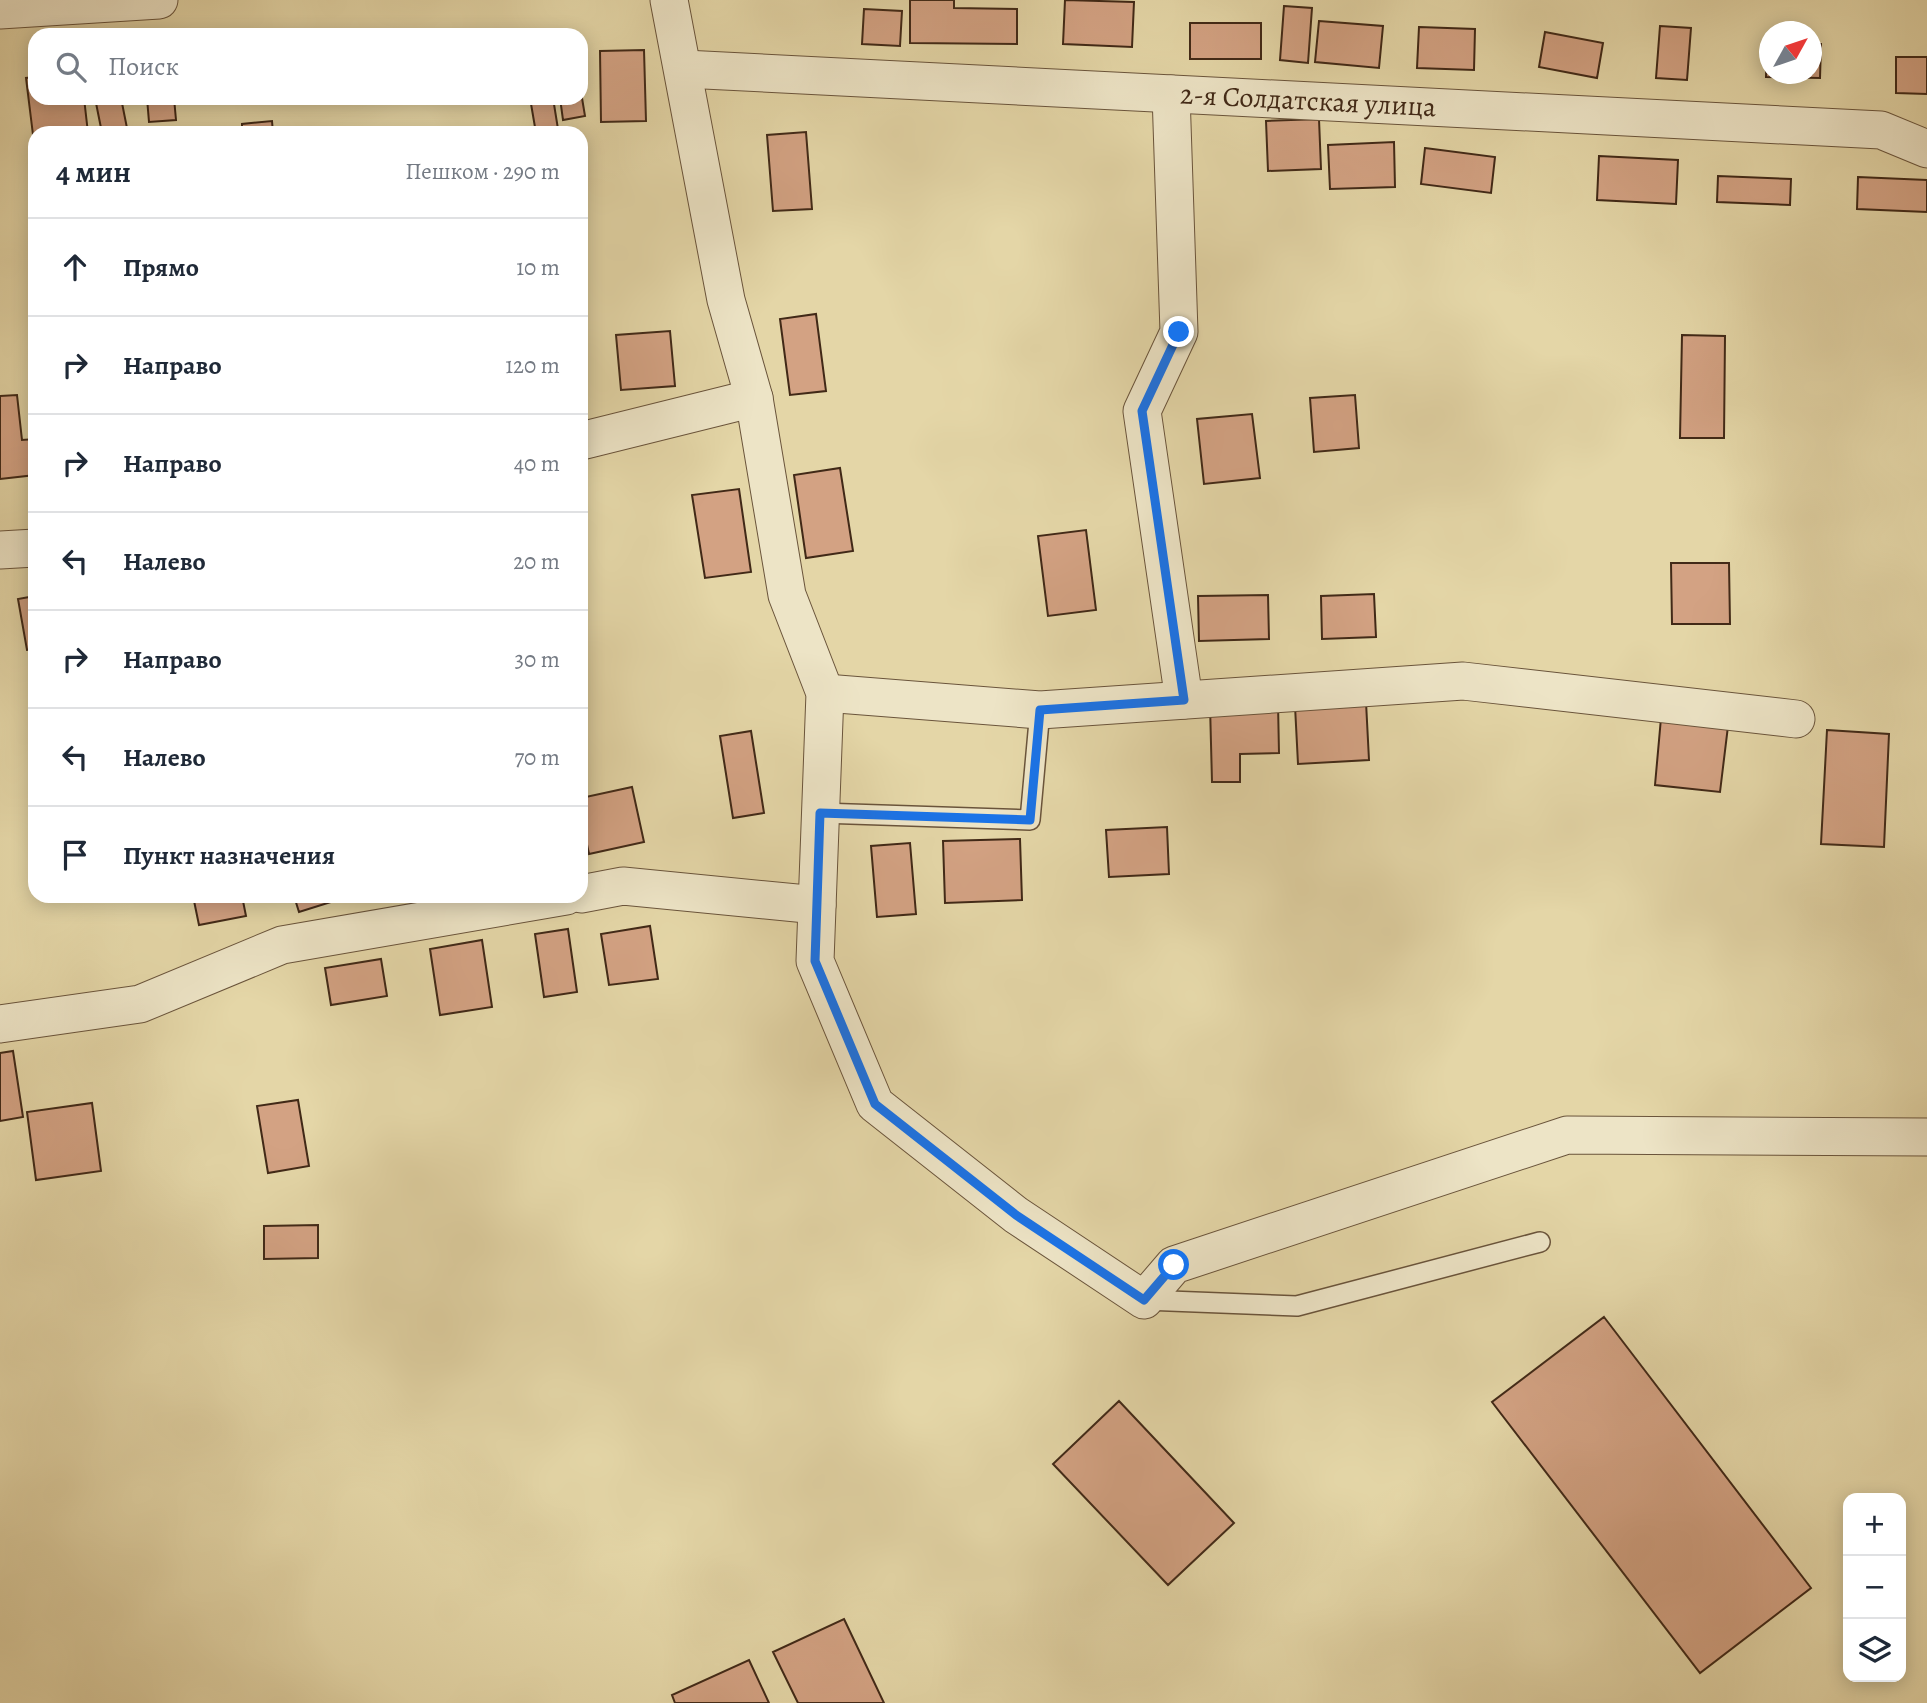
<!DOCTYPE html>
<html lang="ru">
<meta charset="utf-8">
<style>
:root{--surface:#fff;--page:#f2f2f3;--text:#1f2937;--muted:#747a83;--line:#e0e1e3}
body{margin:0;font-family:Alegreya,serif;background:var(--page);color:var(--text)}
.controls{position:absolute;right:21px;bottom:21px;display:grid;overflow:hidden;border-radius:14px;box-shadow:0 4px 18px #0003}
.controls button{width:63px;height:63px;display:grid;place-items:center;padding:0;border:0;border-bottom:2px solid var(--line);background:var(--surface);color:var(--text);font:35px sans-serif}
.compass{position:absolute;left:1759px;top:21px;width:63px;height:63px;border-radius:50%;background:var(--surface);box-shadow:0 4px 18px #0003;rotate:50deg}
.stop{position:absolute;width:21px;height:21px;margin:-16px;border:5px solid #1a73e8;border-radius:50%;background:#fff}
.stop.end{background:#1a73e8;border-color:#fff;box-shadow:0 2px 7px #0008}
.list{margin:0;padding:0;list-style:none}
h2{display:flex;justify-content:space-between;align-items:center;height:91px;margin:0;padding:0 28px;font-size:30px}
h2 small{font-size:23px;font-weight:400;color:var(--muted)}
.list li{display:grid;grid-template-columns:46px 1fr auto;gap:21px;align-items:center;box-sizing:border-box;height:98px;padding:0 28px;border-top:2px solid var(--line)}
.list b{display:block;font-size:26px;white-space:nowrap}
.list em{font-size:23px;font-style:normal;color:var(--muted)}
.icon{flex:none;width:38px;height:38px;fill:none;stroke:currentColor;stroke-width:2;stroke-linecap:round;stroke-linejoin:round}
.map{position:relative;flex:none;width:1927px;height:1703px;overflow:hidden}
.search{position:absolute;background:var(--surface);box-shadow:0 4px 18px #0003;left:28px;top:28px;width:560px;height:77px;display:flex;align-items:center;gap:18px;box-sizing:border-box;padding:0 24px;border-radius:21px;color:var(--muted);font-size:26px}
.panel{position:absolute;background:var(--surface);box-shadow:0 4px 18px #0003;left:28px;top:126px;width:560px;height:777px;border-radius:21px}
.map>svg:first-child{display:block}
.building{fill:#d3a283;stroke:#412917;stroke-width:2}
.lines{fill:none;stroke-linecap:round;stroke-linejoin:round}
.lane-casing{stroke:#6a543b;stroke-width:22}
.street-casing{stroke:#6a543b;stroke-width:39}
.lane{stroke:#ede4c6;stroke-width:19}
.street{stroke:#ede4c6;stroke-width:37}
.route{stroke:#1a73e8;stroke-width:9}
.labels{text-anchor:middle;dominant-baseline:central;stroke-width:6;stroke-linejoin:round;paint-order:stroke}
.street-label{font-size:28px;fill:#412917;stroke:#ede4c6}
</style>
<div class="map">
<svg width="1927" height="1703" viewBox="0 0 1927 1703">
<rect width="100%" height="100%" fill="#e4d6a7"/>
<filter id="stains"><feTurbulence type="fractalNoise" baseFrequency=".00286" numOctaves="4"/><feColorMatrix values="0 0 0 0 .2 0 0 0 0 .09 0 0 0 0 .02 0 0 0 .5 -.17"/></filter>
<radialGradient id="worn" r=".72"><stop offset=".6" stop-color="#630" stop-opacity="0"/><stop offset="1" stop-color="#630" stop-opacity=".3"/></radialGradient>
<path class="building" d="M 910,0 L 954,0 L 954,8 L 1017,9 L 1017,44 L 910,43 Z
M 1065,0 L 1134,2 L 1132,47 L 1063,44 Z
M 1284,6 L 1312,8 L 1308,63 L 1280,60 Z
M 864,9 L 902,11 L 900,46 L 862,44 Z
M 1319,21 L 1383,26 L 1379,68 L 1315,62 Z
M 1190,23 L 1261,23 L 1261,59 L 1190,59 Z
M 1660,26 L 1691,28 L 1687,80 L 1656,78 Z
M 1419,27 L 1475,29 L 1474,70 L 1417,68 Z
M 504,32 L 504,35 L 440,35 L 440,33 Z
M 1545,32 L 1603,43 L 1597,78 L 1539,67 Z
M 1767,43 L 1770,43 L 1770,74 L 1812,74 L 1812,44 L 1821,44 L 1820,78 L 1766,77 Z
M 644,50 L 646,121 L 601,122 L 600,51 Z
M 1896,57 L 1927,57 L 1927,94 L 1896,93 Z
M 35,77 L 35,98 L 84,98 L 88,133 L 35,133 L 35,151 L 26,78 Z
M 581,92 L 585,116 L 563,120 L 560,98 L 581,98 Z
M 95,98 L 121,98 L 128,133 L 102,133 Z
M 147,98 L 174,98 L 176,120 L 149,122 Z
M 272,98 L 324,98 L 272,104 Z
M 530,98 L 553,98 L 558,129 L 536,133 Z
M 1319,119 L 1321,169 L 1268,171 L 1266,121 Z
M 272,121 L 273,133 L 242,133 L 242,124 Z
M 806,132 L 812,209 L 773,211 L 767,135 Z
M 1394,142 L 1395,187 L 1330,189 L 1328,145 Z
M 1425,148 L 1495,157 L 1491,193 L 1421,184 Z
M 1599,156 L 1678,160 L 1676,204 L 1597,200 Z
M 1718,176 L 1791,179 L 1790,205 L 1717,202 Z
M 1858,177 L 1927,180 L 1927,212 L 1857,209 Z
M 816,314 L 826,391 L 790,395 L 780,319 Z
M 670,331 L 675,386 L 621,390 L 616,335 Z
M 1682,335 L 1725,336 L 1724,438 L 1680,438 Z
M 17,395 L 22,440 L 35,439 L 35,475 L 0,479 L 0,396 Z
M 1355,395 L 1359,448 L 1314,452 L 1310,398 Z
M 1252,414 L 1260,478 L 1204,484 L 1197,419 Z
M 840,468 L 853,551 L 806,558 L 794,475 Z
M 739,489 L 751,572 L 705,578 L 692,495 Z
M 1086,530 L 1096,610 L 1048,616 L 1038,536 Z
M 1671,563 L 1729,563 L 1730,624 L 1672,624 Z
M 1374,594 L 1376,637 L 1322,639 L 1321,596 Z
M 1268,595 L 1269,639 L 1199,641 L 1198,596 Z
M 35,596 L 35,649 L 27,650 L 18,599 Z
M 1366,702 L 1369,760 L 1298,764 L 1295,706 Z
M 1278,703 L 1279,753 L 1240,754 L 1240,782 L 1212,782 L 1210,705 Z
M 1661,718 L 1728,726 L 1720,792 L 1655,785 Z
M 1827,730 L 1889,734 L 1884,847 L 1821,844 Z
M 751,731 L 764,813 L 733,818 L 720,736 Z
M 632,787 L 644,842 L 589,854 L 581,816 L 581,798 Z
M 1167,827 L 1169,874 L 1109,877 L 1106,830 Z
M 1020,839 L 1022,900 L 945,903 L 943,841 Z
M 910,843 L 916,914 L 877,917 L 871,846 Z
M 193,896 L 242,896 L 246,916 L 199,925 Z
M 294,896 L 350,896 L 299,912 Z
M 650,926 L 658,979 L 609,985 L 601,934 Z
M 568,929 L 577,992 L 544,997 L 535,934 Z
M 482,940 L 492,1007 L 440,1015 L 430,949 Z
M 381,959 L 387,996 L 331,1005 L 325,968 Z
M 13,1051 L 23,1117 L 0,1121 L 0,1053 Z
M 298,1100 L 309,1166 L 268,1173 L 257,1106 Z
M 92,1103 L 101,1171 L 36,1180 L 27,1112 Z
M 318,1225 L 318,1258 L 264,1259 L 264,1226 Z
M 1604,1317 L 1811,1588 L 1700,1673 L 1492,1402 Z
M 1119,1401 L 1234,1523 L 1168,1585 L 1053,1464 Z
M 844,1619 L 884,1703 L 798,1703 L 773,1652 Z
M 749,1660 L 769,1703 L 675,1703 L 672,1695 Z"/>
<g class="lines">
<defs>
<path id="lane" d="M 820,813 L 1030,820 L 1040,710
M 1144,1300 L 1297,1306 L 1540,1242"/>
<g id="street">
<path d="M 669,0 L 726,300 L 754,398 L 787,595 L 825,693 L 815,961 L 875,1104 L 1016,1215 L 1144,1300 L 1174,1265 L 1567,1135 L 1927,1137"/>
<path d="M 0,10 L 159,0"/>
<path id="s1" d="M 684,69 L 1881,130 L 1927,149"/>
<path d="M 1171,94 L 1179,332 L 1142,411 L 1184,700"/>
<path d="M 581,441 L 754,398"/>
<path d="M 0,550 L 35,548"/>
<path d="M 825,693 L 1040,710 L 1463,681 L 1796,719"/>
<path d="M 581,894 L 623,886 L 817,905"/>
<path d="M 0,1024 L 140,1004 L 282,945 L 566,896"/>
</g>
</defs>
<use href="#lane" class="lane-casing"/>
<use href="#street" class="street-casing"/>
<use href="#lane" class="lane"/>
<use href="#street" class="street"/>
</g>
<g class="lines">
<path class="route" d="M 1174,1265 L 1144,1300 L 1016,1215 L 875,1104 L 815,961 L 820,813 L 1030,820 L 1040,710 L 1184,700 L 1142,411 L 1179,332"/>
</g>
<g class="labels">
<g class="street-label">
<text stroke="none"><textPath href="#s1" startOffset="625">2-я Солдатская улица</textPath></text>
</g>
</g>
<rect width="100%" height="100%" filter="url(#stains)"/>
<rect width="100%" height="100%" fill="url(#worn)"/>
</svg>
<div class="controls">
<button>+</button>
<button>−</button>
<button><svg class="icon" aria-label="layers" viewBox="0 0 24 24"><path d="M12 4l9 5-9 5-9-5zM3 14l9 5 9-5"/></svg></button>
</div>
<svg class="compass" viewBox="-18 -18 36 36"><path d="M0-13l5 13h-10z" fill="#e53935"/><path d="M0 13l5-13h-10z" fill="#747a83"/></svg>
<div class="stop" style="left:1174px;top:1265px"></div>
<div class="stop end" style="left:1179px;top:332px"></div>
<div class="search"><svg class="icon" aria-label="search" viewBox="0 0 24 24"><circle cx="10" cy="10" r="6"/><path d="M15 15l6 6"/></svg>Поиск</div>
<section class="panel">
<h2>4 мин<small>Пешком · 290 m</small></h2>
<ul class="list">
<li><svg class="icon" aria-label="ahead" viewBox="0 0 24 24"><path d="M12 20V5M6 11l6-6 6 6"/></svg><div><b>Прямо</b></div><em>10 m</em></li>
<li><svg class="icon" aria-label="right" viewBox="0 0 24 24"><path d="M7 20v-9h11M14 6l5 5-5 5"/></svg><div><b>Направо</b></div><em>120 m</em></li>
<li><svg class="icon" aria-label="right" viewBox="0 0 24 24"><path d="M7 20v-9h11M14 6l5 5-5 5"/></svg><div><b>Направо</b></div><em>40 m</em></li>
<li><svg class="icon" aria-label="left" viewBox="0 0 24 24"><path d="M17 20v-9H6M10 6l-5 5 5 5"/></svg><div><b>Налево</b></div><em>20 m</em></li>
<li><svg class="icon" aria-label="right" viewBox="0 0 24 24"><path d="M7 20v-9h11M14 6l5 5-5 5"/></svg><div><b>Направо</b></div><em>30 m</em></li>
<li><svg class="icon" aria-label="left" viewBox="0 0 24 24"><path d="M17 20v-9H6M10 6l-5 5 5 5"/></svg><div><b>Налево</b></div><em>70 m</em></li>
<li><svg class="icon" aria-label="arrive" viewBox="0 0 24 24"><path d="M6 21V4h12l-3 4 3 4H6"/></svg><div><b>Пункт назначения</b></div></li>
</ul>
</section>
</div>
